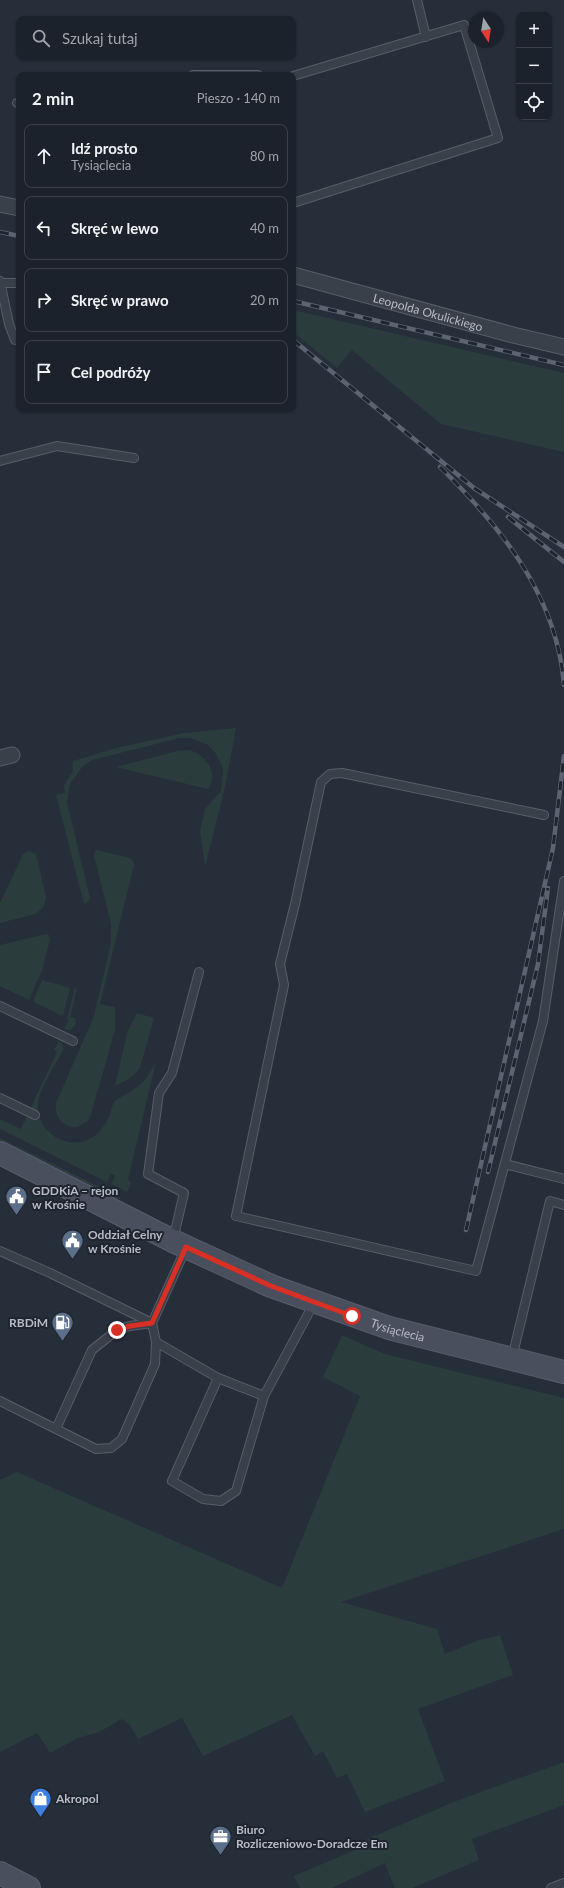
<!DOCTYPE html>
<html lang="pl">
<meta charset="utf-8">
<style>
:root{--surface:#1c222c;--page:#252a34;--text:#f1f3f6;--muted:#a0a4a9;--line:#3a3f48}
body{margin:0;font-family:Lato,sans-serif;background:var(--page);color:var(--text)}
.controls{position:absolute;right:12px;top:12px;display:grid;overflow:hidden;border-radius:8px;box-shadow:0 1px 3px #0004}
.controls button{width:36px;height:36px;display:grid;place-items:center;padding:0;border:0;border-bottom:1px solid var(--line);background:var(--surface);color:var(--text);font:20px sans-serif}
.compass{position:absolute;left:468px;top:12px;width:36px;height:36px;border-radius:50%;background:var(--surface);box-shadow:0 1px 3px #0004;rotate:168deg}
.stop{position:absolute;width:12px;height:12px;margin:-9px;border:3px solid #d93025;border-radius:50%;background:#fff}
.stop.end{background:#d93025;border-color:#fff;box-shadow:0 1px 4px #0008}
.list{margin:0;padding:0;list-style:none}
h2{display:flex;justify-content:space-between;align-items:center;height:52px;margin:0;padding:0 16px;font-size:17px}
h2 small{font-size:13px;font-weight:400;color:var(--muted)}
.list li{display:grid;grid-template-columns:26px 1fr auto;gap:12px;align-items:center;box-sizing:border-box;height:64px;margin:0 8px 8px;padding:0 8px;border:1px solid var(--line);border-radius:8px}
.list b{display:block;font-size:15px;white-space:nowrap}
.list p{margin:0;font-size:13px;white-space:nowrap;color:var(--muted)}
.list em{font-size:13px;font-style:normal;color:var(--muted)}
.icon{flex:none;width:22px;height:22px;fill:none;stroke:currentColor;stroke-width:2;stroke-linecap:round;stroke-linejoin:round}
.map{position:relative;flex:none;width:564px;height:1888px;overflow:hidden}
.search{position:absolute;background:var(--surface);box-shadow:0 1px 3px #0004;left:16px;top:16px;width:280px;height:44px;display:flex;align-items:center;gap:10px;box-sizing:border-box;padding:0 14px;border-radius:8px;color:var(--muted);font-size:15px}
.panel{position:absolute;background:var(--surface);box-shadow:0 1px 3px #0004;left:16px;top:72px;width:280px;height:340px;border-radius:8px}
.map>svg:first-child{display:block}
.green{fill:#2b3c3d}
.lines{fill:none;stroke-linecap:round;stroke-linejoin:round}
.lane-casing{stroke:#585e68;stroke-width:10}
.street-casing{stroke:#585e68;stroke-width:17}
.secondary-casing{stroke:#585e68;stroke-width:24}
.lane{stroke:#3a404a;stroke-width:8}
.street{stroke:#3a404a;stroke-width:15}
.secondary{stroke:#494f5d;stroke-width:22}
.rail-casing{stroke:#5d6471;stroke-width:4.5}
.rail{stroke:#1f252f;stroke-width:3;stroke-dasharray:9;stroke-linecap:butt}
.route{stroke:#d93025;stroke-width:5}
.labels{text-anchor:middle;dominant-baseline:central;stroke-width:4;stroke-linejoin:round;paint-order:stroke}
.street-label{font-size:12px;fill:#b6bbc6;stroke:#1f252f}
.poi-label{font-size:12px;font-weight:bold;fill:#b6bbc6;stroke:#1f252f;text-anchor:start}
</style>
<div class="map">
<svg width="564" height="1888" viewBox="0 0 564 1888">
<rect width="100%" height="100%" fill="#262e3a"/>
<path class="green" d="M 293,310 L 564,373 L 564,452 L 441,424 L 352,350 L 337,368 L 293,332 Z
M 236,728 L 225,787 L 205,867 L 200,831 L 205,809 L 221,791 L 223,769 L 217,755 L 208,745 L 190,738 L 180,738 L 92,760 L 83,766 L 70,784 L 67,802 L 90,898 L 89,901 L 84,904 L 56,795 L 65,793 L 64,786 L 73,771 L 73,761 L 120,747 L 184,733 Z
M 189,750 C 205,754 220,773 208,789 L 116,767 L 177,751 Z
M 97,850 L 130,858 L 134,862 L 134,865 L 100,1004 L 115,1007 L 115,1030 L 90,1118 C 76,1136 53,1125 56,1103 L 94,1016 L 111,943 L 111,924 L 94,856 L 95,851 Z
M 29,851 L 36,854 L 46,897 L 44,907 L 35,914 L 0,923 L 0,903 L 23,854 Z
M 46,934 L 49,935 L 50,940 L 42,970 L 29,1000 L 0,986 L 0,945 Z
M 42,980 L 70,988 L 63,1016 L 33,1002 Z
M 75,987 L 77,988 L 70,1017 L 75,1018 L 76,1024 L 73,1028 L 70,1030 L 64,1029 L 69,1020 L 67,1019 Z
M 137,1013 L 154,1018 L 140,1068 L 129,1079 L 115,1086 L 127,1033 Z
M 59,1041 L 63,1045 L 63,1050 C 56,1064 38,1090 38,1105 C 37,1136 75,1155 98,1133 C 102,1129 108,1120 110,1115 C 111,1110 112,1105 115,1101 C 120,1096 128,1094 133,1090 C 144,1083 150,1073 156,1062 L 128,1180 L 131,1183 L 127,1192 L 111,1184 L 115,1175 L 111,1174 L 107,1182 L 0,1129 L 0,1119 L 21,1129 L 57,1052 L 54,1050 Z
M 0,1138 L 122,1198 L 115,1200 L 0,1144 Z
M 342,1335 L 385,1354 L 564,1398 L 564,1529 L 341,1602 L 437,1629 L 445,1654 L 476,1641 L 500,1635 L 513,1675 L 418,1709 L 445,1781 L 365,1812 L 347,1774 L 337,1778 L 323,1751 L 315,1756 L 292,1715 L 203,1756 L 182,1718 L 138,1739 L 130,1725 L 122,1719 L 99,1732 L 78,1738 L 50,1753 L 37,1733 L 0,1752 L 0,1480 L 17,1472 L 282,1588 L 360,1396 L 323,1377 Z
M 564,1762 L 564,1805 L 472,1839 L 479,1860 L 412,1888 L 395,1888 L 385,1863 L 332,1888 L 300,1888 L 294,1876 L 355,1850 L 363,1841 L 456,1801 Z"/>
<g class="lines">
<defs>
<path id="lane" d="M 417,0 L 426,37
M 193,75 L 258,75
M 293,76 L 464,25 L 498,138 L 293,203
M 17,103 L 19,102
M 0,281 L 9,324 L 15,340 L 19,341
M 2,283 L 19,283
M 0,461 L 57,446 L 134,458
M 544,815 L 342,773 L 330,774 L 321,782 L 295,904 L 280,964 L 284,985 L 236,1216 L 476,1271 L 543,1021 L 564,881
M 0,1006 L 73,1041
M 0,1098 L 35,1115
M 505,1164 L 564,1179
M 173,1240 L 184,1193 L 148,1174 L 159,1093 L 172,1073 L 199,972
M 0,1251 L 50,1273 L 152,1323
M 152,1323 L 130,1326 L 117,1330 L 92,1350 L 56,1429 L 96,1449 L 111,1448 L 122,1439 L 155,1364 L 156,1342 L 152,1323 L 186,1248
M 156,1342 L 218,1378 L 264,1396
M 512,1358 L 550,1201 L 564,1205
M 218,1378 L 172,1481 L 203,1499 L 221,1501 L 236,1491 L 264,1396 L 314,1303
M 0,1401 L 56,1429
M 551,1888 L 564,1883"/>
<g id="street">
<path d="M 0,204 L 19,208"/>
<path id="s1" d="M 293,275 L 513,335 L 564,347"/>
<path d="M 0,758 L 12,755"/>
</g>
<g id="secondary">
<path id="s2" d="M 0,1153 L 173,1241 L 271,1286 L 389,1328 L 564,1372"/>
<path d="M 0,1873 L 29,1888"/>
</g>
</defs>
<use href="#lane" class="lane-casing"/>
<use href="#street" class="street-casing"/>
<use href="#secondary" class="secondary-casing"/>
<use href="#lane" class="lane"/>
<use href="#street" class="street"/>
<use href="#secondary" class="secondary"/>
<defs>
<path id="rail" d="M 0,232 L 19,236
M 293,301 L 564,365
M 293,340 L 474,488 L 564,547
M 440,467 C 501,527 557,596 564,685
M 508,517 L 564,562
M 488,1172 L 538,964 L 548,888
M 466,1230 L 553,848 L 564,756"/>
</defs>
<use href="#rail" class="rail-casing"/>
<use href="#rail" class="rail"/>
</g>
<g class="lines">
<path class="route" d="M 117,1330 L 130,1326 L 152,1323 L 186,1247 L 271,1286 L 352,1316"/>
</g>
<defs>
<symbol id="civic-pin" viewBox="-11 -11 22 30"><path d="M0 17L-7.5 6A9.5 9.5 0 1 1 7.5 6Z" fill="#5c6f8a" stroke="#1f252f"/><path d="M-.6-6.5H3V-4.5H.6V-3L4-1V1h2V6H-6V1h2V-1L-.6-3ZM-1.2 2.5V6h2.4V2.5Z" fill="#fff"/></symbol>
<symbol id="fuel-pin" viewBox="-11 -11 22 30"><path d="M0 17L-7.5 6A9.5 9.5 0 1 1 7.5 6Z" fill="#5c6f8a" stroke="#1f252f"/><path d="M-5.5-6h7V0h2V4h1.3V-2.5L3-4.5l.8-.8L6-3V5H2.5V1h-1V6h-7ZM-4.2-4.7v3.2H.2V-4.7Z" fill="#fff"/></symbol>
<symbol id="shop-pin" viewBox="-11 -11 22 30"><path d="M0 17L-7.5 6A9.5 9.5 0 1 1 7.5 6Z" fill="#3f7fe0" stroke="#1f252f"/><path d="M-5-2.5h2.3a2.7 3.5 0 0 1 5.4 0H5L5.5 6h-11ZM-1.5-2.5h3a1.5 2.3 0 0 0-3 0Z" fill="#fff"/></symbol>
<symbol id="office-pin" viewBox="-11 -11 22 30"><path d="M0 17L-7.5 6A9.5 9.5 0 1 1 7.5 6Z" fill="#5c6f8a" stroke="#1f252f"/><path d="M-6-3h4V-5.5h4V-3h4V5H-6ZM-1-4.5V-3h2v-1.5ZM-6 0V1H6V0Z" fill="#fff"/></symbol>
</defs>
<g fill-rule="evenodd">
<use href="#civic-pin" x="4" y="1184" width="25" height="34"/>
<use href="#civic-pin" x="60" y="1228" width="25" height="34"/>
<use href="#fuel-pin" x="50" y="1310" width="25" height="34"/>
<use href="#shop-pin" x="28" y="1786" width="25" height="34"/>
<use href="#office-pin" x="208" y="1824" width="25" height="34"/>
</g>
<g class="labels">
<g class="street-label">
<text stroke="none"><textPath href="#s1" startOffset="140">Leopolda Okulickiego</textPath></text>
<text stroke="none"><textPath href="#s2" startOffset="436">Tysiąclecia</textPath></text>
</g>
<g class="poi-label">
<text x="32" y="1190">GDDKiA – rejon<tspan x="32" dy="14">w Krośnie</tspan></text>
<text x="88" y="1234">Oddział Celny<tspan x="88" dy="14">w Krośnie</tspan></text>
<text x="48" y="1322" text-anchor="end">RBDiM</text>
<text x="56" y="1798">Akropol</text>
<text x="236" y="1829">Biuro<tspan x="236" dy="14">Rozliczeniowo-Doradcze Em</tspan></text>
</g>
</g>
</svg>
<div class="controls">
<button>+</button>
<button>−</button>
<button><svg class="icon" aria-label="locate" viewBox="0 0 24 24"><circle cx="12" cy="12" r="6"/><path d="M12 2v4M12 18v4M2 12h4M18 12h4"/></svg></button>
</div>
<svg class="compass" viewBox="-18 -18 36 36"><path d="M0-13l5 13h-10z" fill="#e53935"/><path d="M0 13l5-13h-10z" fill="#a0a4a9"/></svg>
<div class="stop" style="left:352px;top:1316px"></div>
<div class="stop end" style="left:117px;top:1330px"></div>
<div class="search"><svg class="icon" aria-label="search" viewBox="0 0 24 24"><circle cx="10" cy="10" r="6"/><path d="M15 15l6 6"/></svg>Szukaj tutaj</div>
<section class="panel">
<h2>2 min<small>Pieszo · 140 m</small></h2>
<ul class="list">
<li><svg class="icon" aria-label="ahead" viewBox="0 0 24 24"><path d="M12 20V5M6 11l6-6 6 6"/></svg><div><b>Idź prosto</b><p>Tysiąclecia</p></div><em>80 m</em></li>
<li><svg class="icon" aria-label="left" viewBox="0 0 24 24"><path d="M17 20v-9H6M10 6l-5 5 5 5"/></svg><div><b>Skręć w lewo</b></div><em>40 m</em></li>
<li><svg class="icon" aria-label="right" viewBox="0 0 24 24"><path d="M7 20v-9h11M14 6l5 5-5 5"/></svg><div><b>Skręć w prawo</b></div><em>20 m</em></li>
<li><svg class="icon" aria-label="arrive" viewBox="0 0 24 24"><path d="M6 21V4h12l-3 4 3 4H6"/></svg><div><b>Cel podróży</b></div></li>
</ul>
</section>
</div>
